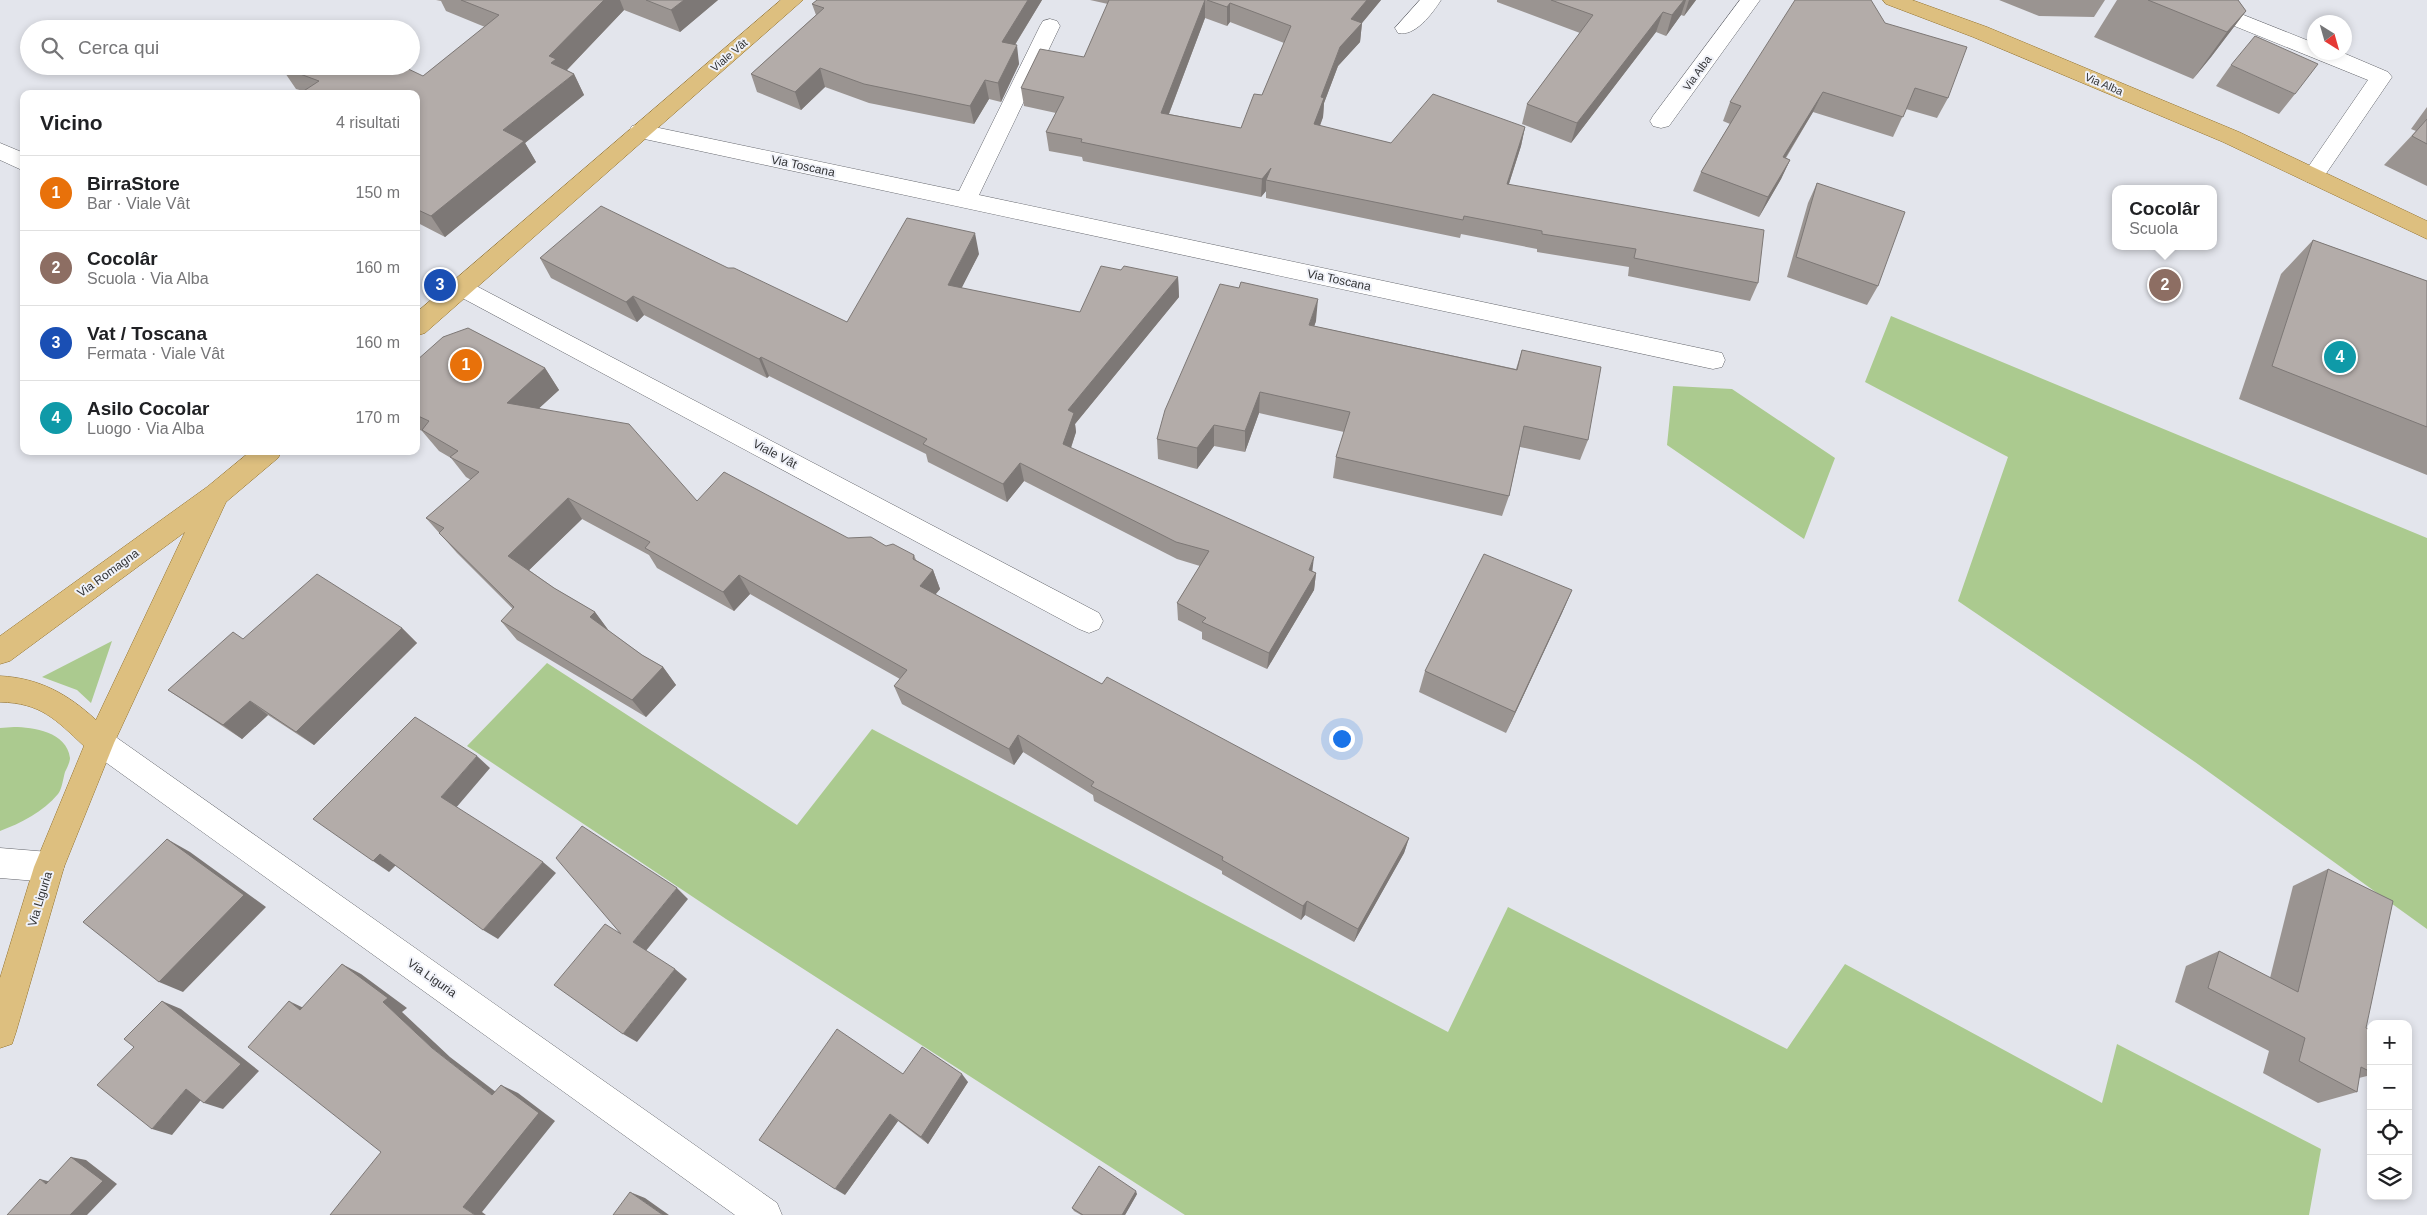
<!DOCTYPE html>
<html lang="it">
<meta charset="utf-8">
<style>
:root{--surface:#fff;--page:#f2f2f2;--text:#202124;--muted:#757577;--line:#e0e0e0;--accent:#ea580c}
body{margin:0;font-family:Helvetica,sans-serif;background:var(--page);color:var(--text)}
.controls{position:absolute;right:15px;bottom:15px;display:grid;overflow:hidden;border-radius:10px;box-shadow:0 2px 8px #0003}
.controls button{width:45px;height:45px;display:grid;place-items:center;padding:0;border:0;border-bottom:1px solid var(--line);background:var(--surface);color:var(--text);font:25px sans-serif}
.compass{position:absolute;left:2307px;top:15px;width:45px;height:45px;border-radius:50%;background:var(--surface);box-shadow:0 2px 8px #0003;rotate:143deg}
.you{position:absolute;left:1341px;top:738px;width:18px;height:18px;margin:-12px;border:4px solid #fff;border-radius:50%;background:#1a73e8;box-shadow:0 0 0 8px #1a73e833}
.badge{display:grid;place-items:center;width:32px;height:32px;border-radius:50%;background:var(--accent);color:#fff;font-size:16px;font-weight:700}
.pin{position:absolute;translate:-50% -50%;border:2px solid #fff;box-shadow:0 1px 5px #0006}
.popup{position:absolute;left:2112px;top:185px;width:105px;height:65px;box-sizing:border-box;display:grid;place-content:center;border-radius:10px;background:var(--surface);filter:drop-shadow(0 1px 4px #0005);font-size:16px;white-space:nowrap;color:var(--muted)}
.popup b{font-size:19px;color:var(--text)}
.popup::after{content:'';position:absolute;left:50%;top:100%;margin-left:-10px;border:10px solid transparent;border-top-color:var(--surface)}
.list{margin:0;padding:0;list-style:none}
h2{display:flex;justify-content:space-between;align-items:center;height:65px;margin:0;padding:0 20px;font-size:21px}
h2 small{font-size:16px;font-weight:400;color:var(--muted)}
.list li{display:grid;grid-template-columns:32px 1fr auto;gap:15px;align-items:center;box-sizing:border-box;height:75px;padding:0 20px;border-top:1px solid var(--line)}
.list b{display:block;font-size:19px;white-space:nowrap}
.list p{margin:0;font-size:16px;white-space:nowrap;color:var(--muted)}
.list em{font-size:16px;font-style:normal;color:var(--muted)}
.icon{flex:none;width:28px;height:28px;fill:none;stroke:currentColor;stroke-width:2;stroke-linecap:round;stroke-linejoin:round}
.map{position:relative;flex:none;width:2427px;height:1215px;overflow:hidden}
.search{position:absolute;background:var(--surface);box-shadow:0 2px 8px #0003;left:20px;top:20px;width:400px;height:55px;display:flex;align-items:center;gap:12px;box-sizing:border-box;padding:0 18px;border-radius:28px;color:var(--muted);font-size:19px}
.panel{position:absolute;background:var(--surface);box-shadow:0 2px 8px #0003;left:20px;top:90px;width:400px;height:365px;border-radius:10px}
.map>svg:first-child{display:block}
.green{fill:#abca8f}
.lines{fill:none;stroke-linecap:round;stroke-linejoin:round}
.minor-casing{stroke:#63656b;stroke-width:1}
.major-casing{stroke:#93722d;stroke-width:1}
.minor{fill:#fff;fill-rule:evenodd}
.major{fill:#ddbf7f;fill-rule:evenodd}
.wall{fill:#9a9491;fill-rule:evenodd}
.shaded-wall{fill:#7d7876}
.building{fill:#b3aca9;stroke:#7d7876}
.labels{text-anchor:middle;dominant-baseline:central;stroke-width:4;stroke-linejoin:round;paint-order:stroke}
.far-street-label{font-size:11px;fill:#323335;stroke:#f0f2f9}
.street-label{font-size:12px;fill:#323335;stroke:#f0f2f9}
</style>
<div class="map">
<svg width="2427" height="1215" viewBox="0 0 2427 1215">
<rect width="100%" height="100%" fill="#e3e5ec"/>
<path class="green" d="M 1891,316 L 2427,538 L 2427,929 L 2195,762 L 1958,601 L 2008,457 L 1865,382 Z
M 1673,386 L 1732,389 L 1835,458 L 1804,539 L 1667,445 Z
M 112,641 L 91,703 L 77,690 L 42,677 Z
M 547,663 L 797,825 L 872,729 L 1448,1032 L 1508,907 L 1787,1049 L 1845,964 L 2102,1103 L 2117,1044 L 2321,1149 L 2309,1215 L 1185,1215 L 726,919 L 467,746 Z
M 14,727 C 33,727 67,732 70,758 C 70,762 67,768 65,772 C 63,779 62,789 58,794 C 43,812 21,823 0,831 L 0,728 Z"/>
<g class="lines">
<defs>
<path id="minor" d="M 1420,0 L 1441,0 C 1432,14 1415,37 1398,33 L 1395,28 Z
M 1740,0 L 1760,0 L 1669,126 L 1661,128 L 1653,126 L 1650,121 L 1653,116 Z
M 2177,0 L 2206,0 L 2314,43 L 2314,52 L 2341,52 L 2388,72 L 2392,77 L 2321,181 L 2313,184 L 2305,181 L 2302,176 L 2368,80 L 2180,4 Z
M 1050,19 L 1057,21 L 1060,26 L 979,195 L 1713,351 L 1722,353 L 1725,360 L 1722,367 L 1713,369 L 640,138 L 632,136 L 629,131 L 632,126 L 640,124 L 959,191 L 1040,26 L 1043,21 Z
M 0,143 L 24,153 L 24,171 L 0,160 Z
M 461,278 L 1099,613 L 1103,621 L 1099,629 L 1089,633 L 1079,629 L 453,293 L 449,287 L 453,281 Z
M 100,729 L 110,733 L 777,1203 L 782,1215 L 735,1215 L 90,751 L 85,742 L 90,733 Z
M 0,848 L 49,852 L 60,857 L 64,867 L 60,877 L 49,882 L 0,878 Z"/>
<path id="major" d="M 781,0 L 803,0 L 425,333 L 416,336 L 416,313 Z
M 1883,0 L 1912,0 L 1987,27 L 2239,132 L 2427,221 L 2427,239 L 2223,142 L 1973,37 L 1886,4 Z
M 251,451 L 282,451 L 278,458 L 226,502 L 114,743 L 64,867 L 16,1032 L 12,1044 L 0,1048 L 0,978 L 34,867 L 84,746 C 55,719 41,703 0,702 L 0,676 C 39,678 68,694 96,720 L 185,532 L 10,661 L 0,664 L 0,636 L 207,487 Z"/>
</defs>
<use href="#minor" class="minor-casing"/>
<use href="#major" class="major-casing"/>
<use href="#minor" class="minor"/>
<use href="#major" class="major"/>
</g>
<path class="wall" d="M 436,0 L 718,0 L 680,32 L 624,10 L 567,70 L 574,74 L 584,95 L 525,143 L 536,162 L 445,237 L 416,222 L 416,94 L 303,91 L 296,89 L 281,67 L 423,76 L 485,27 L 446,11 L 441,1 Z
M 817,0 L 1042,0 L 1015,45 L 1019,64 L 1001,102 L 989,99 L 974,124 L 869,103 L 825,87 L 801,110 L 757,92 L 751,74 L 816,15 L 812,4 Z
M 1090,0 L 1381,0 L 1362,23 L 1360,42 L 1338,66 L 1324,103 L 1323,117 L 1320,126 L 1391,143 L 1525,127 L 1521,146 L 1509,184 L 1758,283 L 1750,301 L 1628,276 L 1629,267 L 1537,252 L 1537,249 L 1461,234 L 1460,238 L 1266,198 L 1266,191 L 1261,197 L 1083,161 L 1082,157 L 1049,151 L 1046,132 L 1056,113 L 1024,106 L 1021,88 L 1084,57 L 1108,4 ZM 1205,18 L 1227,26 L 1230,22 L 1284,43 L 1262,95 L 1241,128 L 1169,114 Z
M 1497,0 L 1696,0 L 1684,16 L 1681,15 L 1666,36 L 1656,32 L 1571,143 L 1522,124 L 1527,104 L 1580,33 L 1497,2 Z
M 1999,0 L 2105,0 L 2094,17 L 2039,16 Z
M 2117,0 L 2238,0 L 2246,11 L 2211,57 L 2193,79 L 2094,37 Z
M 1885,23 L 1948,98 L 1937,118 L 1906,109 L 1893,137 L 1813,112 L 1786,158 L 1790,160 L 1781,179 L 1759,217 L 1693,191 L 1701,172 L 1730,124 L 1723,121 L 1730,102 Z
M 2231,65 L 2295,94 L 2279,114 L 2216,86 Z
M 2427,107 L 2427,186 L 2384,165 L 2416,131 L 2411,129 Z
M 1817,183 L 1878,286 L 1867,305 L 1787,277 L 1808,203 Z
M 2313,240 L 2427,281 L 2427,475 L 2239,399 L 2281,274 Z
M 979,254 L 961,288 L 1080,312 L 1121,270 L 1178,277 L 1179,297 L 1075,424 L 1076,432 L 1071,448 L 1316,573 L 1314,590 L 1267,669 L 1202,639 L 1202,632 L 1178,620 L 1177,603 L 1200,566 L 1177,559 L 1024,481 L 1007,502 L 928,462 L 926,454 L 769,376 L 767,378 L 644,315 L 637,322 L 551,278 L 540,258 L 728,268 L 847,322 Z
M 1316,321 L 1314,326 L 1516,369 L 1522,350 L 1588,440 L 1580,460 L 1520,447 L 1509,496 L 1502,516 L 1333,478 L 1336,457 L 1344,432 L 1259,413 L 1245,452 L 1214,446 L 1197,469 L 1158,459 L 1157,439 Z
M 416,361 L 545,368 L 559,390 L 539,408 L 697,501 L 848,538 L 886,546 L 914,555 L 916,560 L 933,570 L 940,589 L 935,595 L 1102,684 L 1409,838 L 1404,853 L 1354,942 L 1305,915 L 1301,920 L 1222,874 L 1222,871 L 1094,801 L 1093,795 L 1023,752 L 1014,765 L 902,704 L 894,686 L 900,679 L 750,594 L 734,611 L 657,568 L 649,555 L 582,519 L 529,570 L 554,588 L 595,612 L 609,631 L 642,655 L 663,667 L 676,685 L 646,717 L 517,640 L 501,621 L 513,609 L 457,553 L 426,518 L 471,480 L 466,477 L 451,458 L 439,451 L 422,431 L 416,428 Z
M 1572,590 L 1562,613 L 1506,733 L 1419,692 L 1425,671 Z
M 402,628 L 417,643 L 314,745 L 268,715 L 242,739 L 168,690 L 243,639 Z
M 2328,869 L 2366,1028 L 2371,1030 L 2371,1075 L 2359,1078 L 2357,1092 L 2318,1103 L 2263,1073 L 2269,1051 L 2175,1002 L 2186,966 L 2219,951 L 2270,978 L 2293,886 Z
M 903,1074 L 968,1082 L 928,1144 L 898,1121 L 845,1195 Z
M 1137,1194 L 1125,1215 L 1081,1215 L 1074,1211 L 1072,1208 Z"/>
<path class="shaded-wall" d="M 604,0 L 620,0 L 624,10 L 563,74 L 551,63 L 549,56 Z
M 684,0 L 718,0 L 680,32 L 671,10 Z
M 1028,0 L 1042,0 L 1005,61 L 1002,42 Z
M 1205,0 L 1205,18 L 1162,132 L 1161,113 Z
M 1367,0 L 1381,0 L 1362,23 L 1360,42 L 1338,66 L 1324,103 L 1323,117 L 1313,143 L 1314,124 L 1321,97 L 1351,19 Z
M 1684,0 L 1686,0 L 1681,15 L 1666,36 L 1672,15 Z
M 1689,0 L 1696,0 L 1684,16 Z
M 1230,3 L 1230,22 L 1227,26 L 1227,7 Z
M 2246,11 L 2211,57 L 2193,79 L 2227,32 Z
M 1663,12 L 1656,32 L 1571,143 L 1577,123 Z
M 1017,45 L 1019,64 L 1001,102 L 998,83 Z
M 820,68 L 825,87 L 801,110 L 795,92 Z
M 574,74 L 584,95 L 525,143 L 536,162 L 445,237 L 431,216 L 503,130 Z
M 985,80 L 989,99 L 974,124 L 970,106 Z
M 1823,92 L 1813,112 L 1774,176 L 1783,157 Z
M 1525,127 L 1521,146 L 1503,202 L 1507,184 Z
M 1790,160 L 1781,179 L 1759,217 L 1768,197 Z
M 1271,168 L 1266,180 L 1266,191 L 1261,197 L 1262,179 Z
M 975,233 L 979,254 L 953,305 L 948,285 Z
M 1178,277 L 1179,297 L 1075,424 L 1076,432 L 1066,462 L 1063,444 L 1068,410 Z
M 633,296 L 644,315 L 637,322 L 626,302 Z
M 1318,299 L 1316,321 L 1307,347 L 1309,325 Z
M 761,357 L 769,376 L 767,378 L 759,359 Z
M 545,368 L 559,390 L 522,424 L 507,403 Z
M 1260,392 L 1259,413 L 1245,452 L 1245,431 Z
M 1214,425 L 1214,446 L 1197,469 L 1197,448 Z
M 1020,463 L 1024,481 L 1007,502 L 1003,484 Z
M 568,498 L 582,519 L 524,575 L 508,556 Z
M 1314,557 L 1312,574 L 1309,570 Z
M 933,570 L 940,589 L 926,605 L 920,586 Z
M 1316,573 L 1314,590 L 1267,669 L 1269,653 Z
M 739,575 L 750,594 L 734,611 L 723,592 Z
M 1572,590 L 1562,613 L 1506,733 L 1515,712 Z
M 595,612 L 609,631 L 590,617 Z
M 402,628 L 417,643 L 314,745 L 296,732 Z
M 663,667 L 676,685 L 646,717 L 632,700 Z
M 250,701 L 268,715 L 242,739 L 223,725 Z
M 1018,735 L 1023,752 L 1014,765 L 1009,749 Z
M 477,756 L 490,768 L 455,809 L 441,797 Z
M 1409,838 L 1404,853 L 1354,942 L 1358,929 Z
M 167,839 L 190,852 L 266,907 L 183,992 L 159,982 Z
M 380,854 L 396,865 L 389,872 L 373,861 Z
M 543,862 L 556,873 L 498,939 L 483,930 Z
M 677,888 L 688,899 L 645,952 L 633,942 Z
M 1307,901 L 1305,915 L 1301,920 L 1303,906 Z
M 342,964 L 361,974 L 407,1008 L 402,1012 L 450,1057 L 509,1102 L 492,1095 L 432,1048 Z
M 675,969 L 687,979 L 637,1042 L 623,1034 Z
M 162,1001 L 181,1009 L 259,1071 L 223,1109 L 204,1103 Z
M 289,1001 L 310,1011 L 300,1010 Z
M 962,1074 L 968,1082 L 928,1144 L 921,1137 Z
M 501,1085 L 518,1093 L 555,1121 L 482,1212 L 486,1215 L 475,1215 L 463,1207 Z
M 186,1089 L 205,1095 L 172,1135 L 152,1129 Z
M 890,1114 L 898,1121 L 845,1195 L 835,1189 Z
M 71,1157 L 86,1160 L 117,1184 L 87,1215 L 70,1215 Z
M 40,1179 L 55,1183 L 46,1184 Z
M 1136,1191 L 1137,1194 L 1125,1215 L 1122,1215 Z
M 630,1192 L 645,1198 L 669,1215 L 663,1215 Z"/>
<path class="building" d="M 461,0 L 604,0 L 549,56 L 556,59 L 551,63 L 574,74 L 503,130 L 524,141 L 431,216 L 416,209 L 416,94 L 299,94 L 319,81 L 281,67 L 283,66 L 402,66 L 423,76 L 499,15 Z
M 646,0 L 684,0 L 671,10 Z
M 817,0 L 1028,0 L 1002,42 L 1017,45 L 998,83 L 985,80 L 970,106 L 864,84 L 820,68 L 795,92 L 751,74 L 824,8 L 812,4 Z
M 1109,0 L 1205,0 L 1161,113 L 1241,128 L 1254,94 L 1262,95 L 1291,26 L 1230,3 L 1227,7 L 1207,0 L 1367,0 L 1351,19 L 1362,23 L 1340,47 L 1321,97 L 1324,98 L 1314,124 L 1391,143 L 1433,94 L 1525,127 L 1507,184 L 1764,230 L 1758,283 L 1634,258 L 1636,249 L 1542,234 L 1542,231 L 1464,216 L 1463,220 L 1266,180 L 1271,168 L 1262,179 L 1081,142 L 1082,139 L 1046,132 L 1064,97 L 1021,88 L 1040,49 L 1084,57 Z
M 1551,0 L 1684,0 L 1672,15 L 1663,12 L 1577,123 L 1527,104 L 1593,15 Z
M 1795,0 L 1871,0 L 1885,23 L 1967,47 L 1948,98 L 1915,88 L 1903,117 L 1823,92 L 1783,157 L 1790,160 L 1768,197 L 1701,172 L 1741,106 L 1730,102 Z
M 2148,0 L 2238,0 L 2246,11 L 2227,32 Z
M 2255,36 L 2318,64 L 2295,94 L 2231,65 Z
M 2427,119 L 2427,144 L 2412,136 Z
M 1817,183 L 1905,212 L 1878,286 L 1796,257 Z
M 601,206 L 728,268 L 734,268 L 847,322 L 907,218 L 975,233 L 948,285 L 1080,312 L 1101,266 L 1121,270 L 1124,266 L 1178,277 L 1068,410 L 1074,413 L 1063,444 L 1314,557 L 1309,570 L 1316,573 L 1269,653 L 1202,622 L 1206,618 L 1177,603 L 1209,551 L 1176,542 L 1020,463 L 1003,484 L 923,444 L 927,439 L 761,357 L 759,359 L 633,296 L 626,302 L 540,258 Z
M 2313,240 L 2427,281 L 2427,427 L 2272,366 Z
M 1241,282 L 1318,299 L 1309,325 L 1517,370 L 1522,350 L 1601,367 L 1588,440 L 1524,426 L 1509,496 L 1336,457 L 1350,412 L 1260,392 L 1245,431 L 1214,425 L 1197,448 L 1157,439 L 1165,410 L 1220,284 L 1239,288 Z
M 468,328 L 545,368 L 507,403 L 629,424 L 697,501 L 724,472 L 848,538 L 871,537 L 886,546 L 893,544 L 914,555 L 913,559 L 933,570 L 920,586 L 1102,684 L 1107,677 L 1409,838 L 1358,929 L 1307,901 L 1303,906 L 1222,860 L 1223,857 L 1091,786 L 1094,782 L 1018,735 L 1009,749 L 894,686 L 907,670 L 739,575 L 723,592 L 645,548 L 650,542 L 568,498 L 508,556 L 554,588 L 595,612 L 590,617 L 642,655 L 663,667 L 632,700 L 501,621 L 514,607 L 439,533 L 444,528 L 426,518 L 479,472 L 450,457 L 458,451 L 422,430 L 429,421 L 416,415 L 416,361 L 443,337 Z
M 1484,554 L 1572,590 L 1515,712 L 1425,671 Z
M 317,574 L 402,628 L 296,732 L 250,701 L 223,725 L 168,690 L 233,632 L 243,639 Z
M 415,717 L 477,756 L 441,797 L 543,862 L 483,930 L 380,854 L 373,861 L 313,819 Z
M 582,826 L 677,888 L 633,942 L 675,969 L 623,1034 L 554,985 L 605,924 L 621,934 L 556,858 Z
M 167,839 L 244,895 L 159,982 L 83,922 Z
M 2328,869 L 2393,901 L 2366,1028 L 2371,1030 L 2371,1072 L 2361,1067 L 2357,1092 L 2299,1061 L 2305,1038 L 2208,988 L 2219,951 L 2298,992 Z
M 342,964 L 388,998 L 383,1002 L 432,1048 L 492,1095 L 501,1085 L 539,1113 L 463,1207 L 475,1215 L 330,1215 L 381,1152 L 248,1047 L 289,1001 L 300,1010 Z
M 162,1001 L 241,1064 L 204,1103 L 186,1089 L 152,1129 L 97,1085 L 134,1047 L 124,1039 Z
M 837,1029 L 903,1074 L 922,1047 L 962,1074 L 921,1137 L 890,1114 L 835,1189 L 759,1140 Z
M 71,1157 L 103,1181 L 70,1215 L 7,1215 L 40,1179 L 46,1184 Z
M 1099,1166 L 1136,1191 L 1122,1215 L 1083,1215 L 1072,1208 Z
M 630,1192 L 663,1215 L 613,1215 Z"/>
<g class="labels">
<g class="far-street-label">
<text transform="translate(729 55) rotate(-40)">Viale Vât</text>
<text transform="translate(1697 73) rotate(-54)">Via Alba</text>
<text transform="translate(2104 84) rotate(23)">Via Alba</text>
</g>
<g class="street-label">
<text transform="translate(803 166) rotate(12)">Via Toscana</text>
<text transform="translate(1339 280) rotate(12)">Via Toscana</text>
<text transform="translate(775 454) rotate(28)">Viale Vât</text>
<text transform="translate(108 573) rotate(-36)">Via Romagna</text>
<text transform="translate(40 899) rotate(-73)">Via Liguria</text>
<text transform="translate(432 978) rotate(35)">Via Liguria</text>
</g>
</g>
</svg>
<div class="controls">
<button>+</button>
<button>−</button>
<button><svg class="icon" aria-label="locate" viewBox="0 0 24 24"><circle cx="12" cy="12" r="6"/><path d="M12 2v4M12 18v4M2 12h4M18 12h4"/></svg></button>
<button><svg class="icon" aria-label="layers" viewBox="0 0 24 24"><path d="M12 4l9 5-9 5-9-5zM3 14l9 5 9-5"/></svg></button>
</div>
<svg class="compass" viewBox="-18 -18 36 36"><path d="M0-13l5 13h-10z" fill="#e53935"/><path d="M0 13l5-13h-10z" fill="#757577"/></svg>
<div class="you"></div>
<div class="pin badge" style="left:466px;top:365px;background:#e8710a">1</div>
<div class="pin badge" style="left:2165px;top:285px;background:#8d6e63">2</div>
<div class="popup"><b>Cocolâr</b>Scuola</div>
<div class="pin badge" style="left:440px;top:285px;background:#1a4fb4">3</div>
<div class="pin badge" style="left:2340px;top:357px;background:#0f9aa8">4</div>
<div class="search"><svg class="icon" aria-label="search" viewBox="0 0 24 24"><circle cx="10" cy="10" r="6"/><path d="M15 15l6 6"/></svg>Cerca qui</div>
<section class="panel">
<h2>Vicino<small>4 risultati</small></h2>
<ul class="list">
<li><span class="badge" style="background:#e8710a">1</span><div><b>BirraStore</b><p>Bar · Viale Vât</p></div><em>150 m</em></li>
<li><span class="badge" style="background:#8d6e63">2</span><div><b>Cocolâr</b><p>Scuola · Via Alba</p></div><em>160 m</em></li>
<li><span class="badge" style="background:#1a4fb4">3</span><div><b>Vat / Toscana</b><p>Fermata · Viale Vât</p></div><em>160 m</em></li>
<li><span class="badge" style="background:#0f9aa8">4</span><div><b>Asilo Cocolar</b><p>Luogo · Via Alba</p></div><em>170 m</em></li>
</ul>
</section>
</div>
